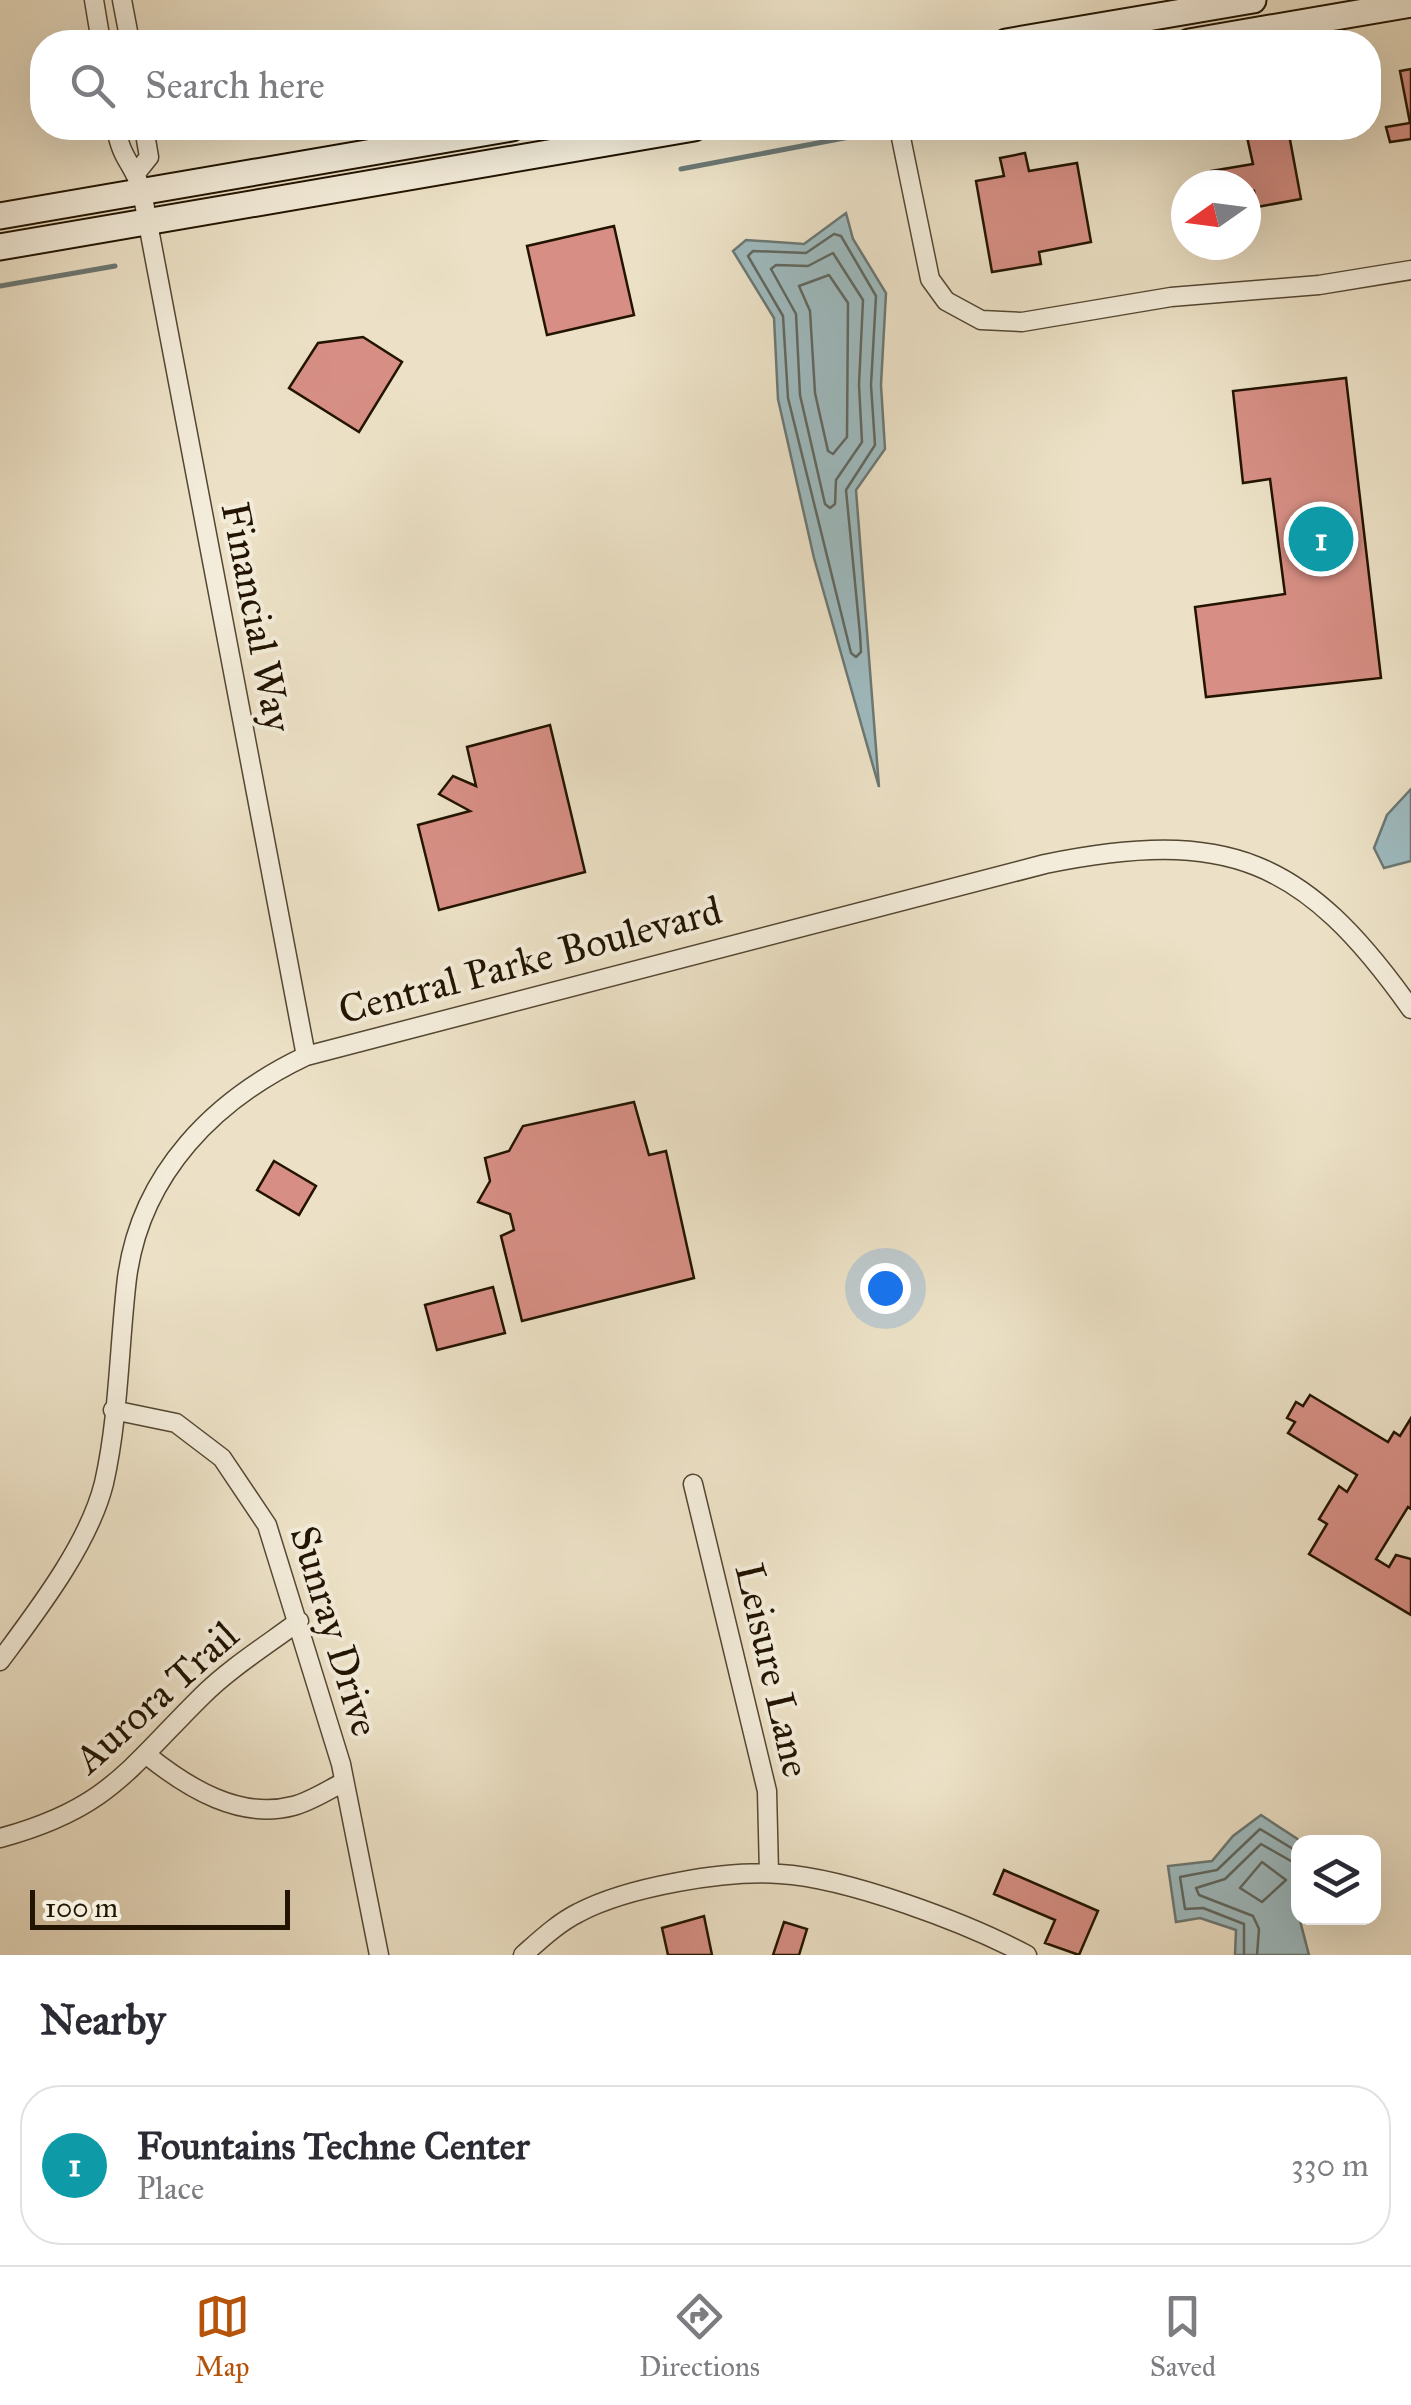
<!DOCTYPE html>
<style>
:root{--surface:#fff;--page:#f7f7f7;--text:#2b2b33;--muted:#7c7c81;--line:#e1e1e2;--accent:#b45309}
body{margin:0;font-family:"IM FELL Great Primer",serif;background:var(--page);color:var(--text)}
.controls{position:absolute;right:30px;bottom:30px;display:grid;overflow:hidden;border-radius:20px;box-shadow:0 10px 40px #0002}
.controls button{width:90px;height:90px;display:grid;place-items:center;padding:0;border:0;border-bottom:2px solid var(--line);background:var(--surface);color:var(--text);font:50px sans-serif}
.compass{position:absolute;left:1171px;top:170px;width:90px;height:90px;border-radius:50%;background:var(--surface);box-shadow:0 10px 40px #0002;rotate:256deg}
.scale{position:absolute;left:30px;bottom:25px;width:260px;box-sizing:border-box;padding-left:10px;border:5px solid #221401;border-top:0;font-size:28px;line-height:35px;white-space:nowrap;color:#221401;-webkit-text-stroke:8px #f3ecda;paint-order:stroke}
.you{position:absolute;left:885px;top:1288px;width:35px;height:35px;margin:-25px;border:8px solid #fff;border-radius:50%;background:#1a73e8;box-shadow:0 0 0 15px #1a73e833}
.badge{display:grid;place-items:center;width:65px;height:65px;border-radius:50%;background:var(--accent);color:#fff;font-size:32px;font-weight:700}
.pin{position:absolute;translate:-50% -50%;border:5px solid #fff;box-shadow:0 2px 10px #0006}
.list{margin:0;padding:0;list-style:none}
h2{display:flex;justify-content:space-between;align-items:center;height:130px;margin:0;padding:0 40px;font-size:42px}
h2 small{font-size:32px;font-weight:400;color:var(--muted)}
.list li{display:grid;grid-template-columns:65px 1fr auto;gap:30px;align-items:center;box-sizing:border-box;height:160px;margin:0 20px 20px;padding:0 20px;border:2px solid var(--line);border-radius:40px}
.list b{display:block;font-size:38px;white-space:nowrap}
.list p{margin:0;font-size:32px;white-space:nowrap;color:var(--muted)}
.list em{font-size:32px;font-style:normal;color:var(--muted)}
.icon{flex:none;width:55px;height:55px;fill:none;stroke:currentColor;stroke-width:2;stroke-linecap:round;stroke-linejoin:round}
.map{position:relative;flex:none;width:1411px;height:1955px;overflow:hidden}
.search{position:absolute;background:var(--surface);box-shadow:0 10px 40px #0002;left:30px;right:30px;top:30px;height:110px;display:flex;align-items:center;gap:25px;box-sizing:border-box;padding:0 35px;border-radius:40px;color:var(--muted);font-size:38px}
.sheet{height:310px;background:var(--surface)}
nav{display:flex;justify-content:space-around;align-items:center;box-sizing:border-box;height:140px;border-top:2px solid var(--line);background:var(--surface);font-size:28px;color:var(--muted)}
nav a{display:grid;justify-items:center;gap:5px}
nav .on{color:var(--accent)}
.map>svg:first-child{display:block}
.water{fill:#9ebbc0;stroke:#6c7874;stroke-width:2.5}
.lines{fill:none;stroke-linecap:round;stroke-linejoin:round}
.shore{stroke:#606860;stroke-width:2.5}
.stream{stroke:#6c7874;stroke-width:5}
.building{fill:#d78f85;stroke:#221401;stroke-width:2.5}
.street-casing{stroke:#544732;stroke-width:21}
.secondary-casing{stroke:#221401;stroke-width:29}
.street{stroke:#f3ecda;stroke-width:18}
.secondary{stroke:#f3ecda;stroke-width:25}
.labels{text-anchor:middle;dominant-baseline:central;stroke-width:8;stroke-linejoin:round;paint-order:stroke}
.street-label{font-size:40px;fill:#221401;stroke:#f3ecda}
</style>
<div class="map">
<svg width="1411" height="1955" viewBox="0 0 1411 1955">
<rect width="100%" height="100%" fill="#ece1c6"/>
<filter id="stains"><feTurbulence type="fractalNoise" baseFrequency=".002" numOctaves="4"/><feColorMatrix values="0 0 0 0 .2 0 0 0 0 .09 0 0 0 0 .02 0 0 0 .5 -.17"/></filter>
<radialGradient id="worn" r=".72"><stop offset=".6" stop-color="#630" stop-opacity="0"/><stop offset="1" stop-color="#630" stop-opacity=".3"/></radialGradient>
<path class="water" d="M 846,213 L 853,239 L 886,293 L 881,385 L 885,449 L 856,490 L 879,787 L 814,558 L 778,399 L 774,318 L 733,251 L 746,240 L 804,244 Z
M 1411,789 L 1411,861 L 1384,868 L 1374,848 L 1387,815 Z
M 1261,1815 L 1302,1842 L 1298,1913 L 1309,1955 L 1235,1955 L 1236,1930 L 1200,1918 L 1176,1922 L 1168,1866 L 1212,1861 L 1233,1836 Z"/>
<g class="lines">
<path class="shore" d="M 834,234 L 841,236 L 876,296 L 871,385 L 875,445 L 846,490 L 860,634 L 861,652 L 856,657 L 851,653 L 788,398 L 783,316 L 748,256 L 753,251 L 806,253 Z
M 833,253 L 863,300 L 859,385 L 862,442 L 836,480 L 835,504 L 830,508 L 825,504 L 800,395 L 796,314 L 771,269 L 776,265 L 808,266 Z
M 829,275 L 848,303 L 847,437 L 833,454 L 828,451 L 815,393 L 810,311 L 799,286 Z
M 1262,1862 L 1286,1880 L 1262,1902 L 1240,1888 Z
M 1244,1955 L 1244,1924 L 1203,1908 L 1185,1909 L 1180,1877 L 1217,1870 L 1260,1829 L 1298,1852
M 1257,1955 L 1259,1929 L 1253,1916 L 1199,1895 L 1196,1888 L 1225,1879 L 1261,1844 L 1298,1865"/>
<path class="stream" d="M 681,169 L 881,131
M 0,286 L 115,266"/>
</g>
<path class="building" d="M 1411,69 L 1411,139 L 1390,142 L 1386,127 L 1410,123 L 1400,71 Z
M 1288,129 L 1301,199 L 1257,207 L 1254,191 L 1246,192 L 1246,185 L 1214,185 L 1211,171 L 1253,164 L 1247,137 Z
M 1025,153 L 1029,171 L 1077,163 L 1091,242 L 1039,252 L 1041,264 L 992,272 L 976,181 L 1004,176 L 1000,158 Z
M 614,226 L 634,315 L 547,335 L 527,246 Z
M 363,337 L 402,362 L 359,432 L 289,388 L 318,343 Z
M 1346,378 L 1381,678 L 1206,697 L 1195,607 L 1285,594 L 1270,479 L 1243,483 L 1233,391 Z
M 550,725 L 585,872 L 439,910 L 418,825 L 470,811 L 439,794 L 453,776 L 476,786 L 467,747 Z
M 634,1102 L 649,1155 L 666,1151 L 694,1278 L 522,1321 L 501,1236 L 514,1230 L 510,1214 L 478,1202 L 490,1181 L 485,1158 L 509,1151 L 523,1126 Z
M 274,1161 L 316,1186 L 299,1215 L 257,1190 Z
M 493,1287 L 505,1333 L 437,1350 L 425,1305 Z
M 1310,1395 L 1388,1442 L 1394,1432 L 1400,1436 L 1411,1418 L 1411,1509 L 1408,1507 L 1376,1559 L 1389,1567 L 1396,1555 L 1411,1559 L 1411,1615 L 1309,1554 L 1327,1524 L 1319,1519 L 1339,1486 L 1347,1492 L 1357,1475 L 1288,1433 L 1295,1422 L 1287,1418 L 1296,1402 L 1303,1406 Z
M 1004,1870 L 1098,1911 L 1079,1955 L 1045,1943 L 1055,1920 L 994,1894 Z
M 704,1916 L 712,1955 L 668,1955 L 662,1928 Z
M 784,1922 L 807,1929 L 799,1955 L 773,1955 Z"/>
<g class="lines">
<defs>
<path id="street" d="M 94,0 L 101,42
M 122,0 L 130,42
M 116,128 C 122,162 134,163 142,192 L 306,1056
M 899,128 L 930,279 L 946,301 L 981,320 L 1022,322 L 1171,297 L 1319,285 L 1411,270
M 137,172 L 149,157 L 144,128
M 113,1410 L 176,1423 L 222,1458 L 267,1525 L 341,1764 L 379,1955
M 693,1484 L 767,1791 L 769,1873
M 0,1661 C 37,1611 89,1544 104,1483 C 119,1417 119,1345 127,1278 C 141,1173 215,1099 306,1056 L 1045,864 C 1227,827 1304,858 1411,1009
M 148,1756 C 188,1788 240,1820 293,1806 C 310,1802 328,1790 344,1782
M 0,1838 C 108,1809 128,1769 202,1696 C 230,1668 267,1645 299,1621
M 523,1955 C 540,1940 558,1923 578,1913 C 627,1887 725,1870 780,1874 C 848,1878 967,1923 1027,1955"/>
<path id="secondary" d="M 1006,42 L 1253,0
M 1189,42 L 1411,4
M 0,216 L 512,128
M 0,247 L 694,128"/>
</defs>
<use href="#street" class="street-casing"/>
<use href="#secondary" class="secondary-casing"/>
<use href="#street" class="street"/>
<use href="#secondary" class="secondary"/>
</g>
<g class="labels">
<g class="street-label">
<text transform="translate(257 617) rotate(79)">Financial Way</text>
<text transform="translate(530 960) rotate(-15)">Central Parke Boulevard</text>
<text transform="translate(335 1631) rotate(73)">Sunray Drive</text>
<text transform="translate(773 1670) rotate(77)">Leisure Lane</text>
<text transform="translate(156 1697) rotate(-42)">Aurora Trail</text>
</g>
</g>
<rect width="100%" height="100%" filter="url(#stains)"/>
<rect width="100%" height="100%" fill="url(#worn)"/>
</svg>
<div class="controls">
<button><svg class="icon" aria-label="layers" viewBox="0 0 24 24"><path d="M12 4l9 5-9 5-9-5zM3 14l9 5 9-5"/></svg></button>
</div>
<svg class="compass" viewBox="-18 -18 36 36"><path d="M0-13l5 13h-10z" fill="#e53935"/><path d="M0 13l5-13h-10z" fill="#7c7c81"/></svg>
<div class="scale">100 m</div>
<div class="you"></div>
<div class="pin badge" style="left:1321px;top:539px;background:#0f9aa8">1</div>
<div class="search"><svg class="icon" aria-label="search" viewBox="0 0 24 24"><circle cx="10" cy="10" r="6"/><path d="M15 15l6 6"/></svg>Search here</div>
</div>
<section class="sheet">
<h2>Nearby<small></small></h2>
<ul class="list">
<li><span class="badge" style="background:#0f9aa8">1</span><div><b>Fountains Techne Center</b><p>Place</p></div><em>330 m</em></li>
</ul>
</section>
<nav>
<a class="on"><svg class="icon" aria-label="map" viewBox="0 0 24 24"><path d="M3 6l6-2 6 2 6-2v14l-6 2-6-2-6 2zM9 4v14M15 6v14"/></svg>Map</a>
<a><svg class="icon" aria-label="directions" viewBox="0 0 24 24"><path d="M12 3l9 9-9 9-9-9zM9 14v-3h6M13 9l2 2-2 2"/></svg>Directions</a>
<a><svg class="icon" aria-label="saved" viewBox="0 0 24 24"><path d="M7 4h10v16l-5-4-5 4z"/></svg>Saved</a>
</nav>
